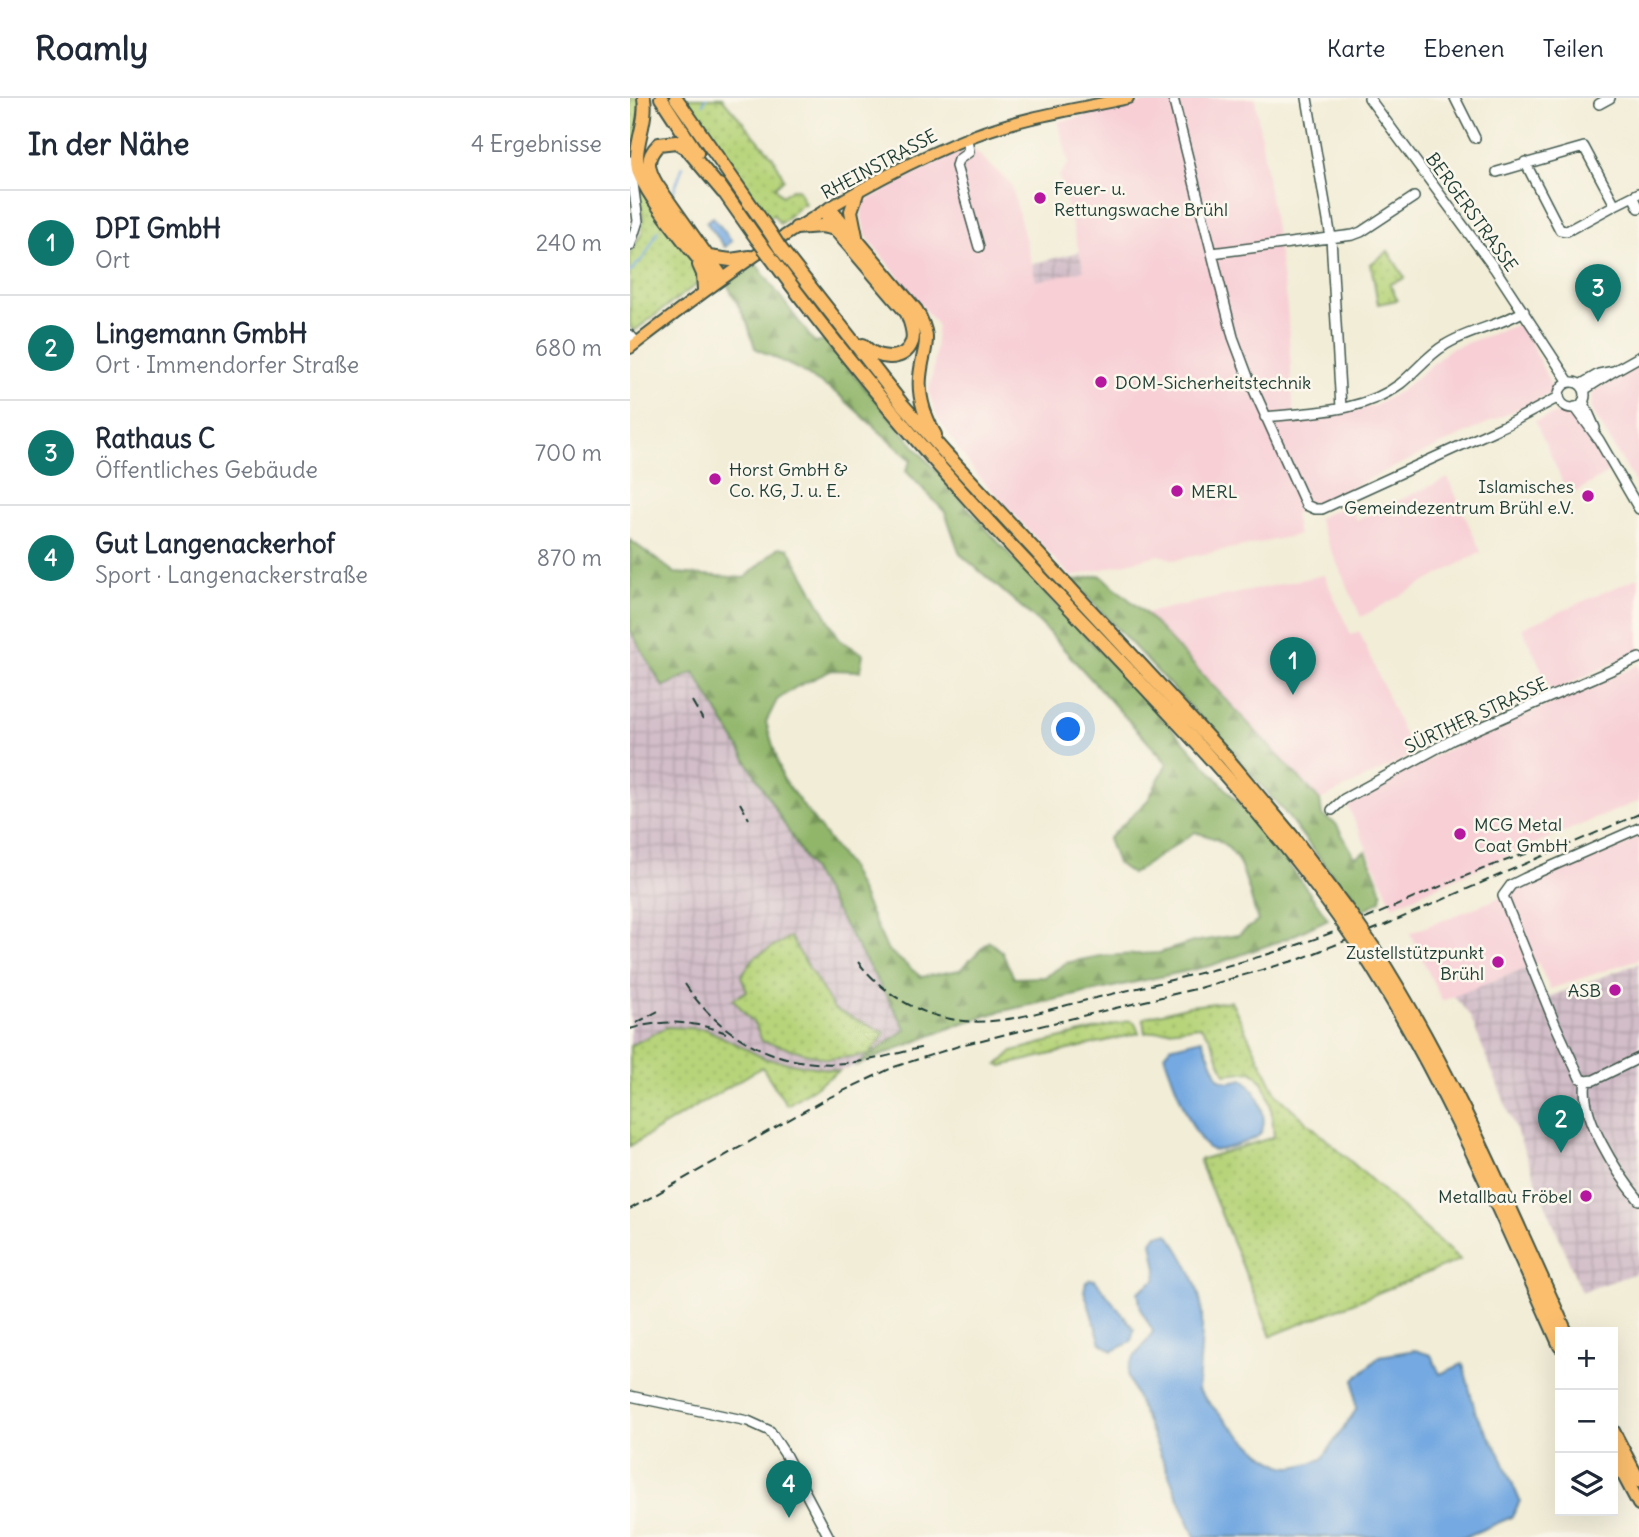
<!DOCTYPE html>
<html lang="de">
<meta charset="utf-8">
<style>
:root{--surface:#fff;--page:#f2f2f3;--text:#1f2937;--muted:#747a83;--line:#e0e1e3;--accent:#0f766e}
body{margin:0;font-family:Delius,sans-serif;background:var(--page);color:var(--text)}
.controls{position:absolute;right:21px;bottom:21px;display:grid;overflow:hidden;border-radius:0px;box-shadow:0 7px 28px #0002}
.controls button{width:63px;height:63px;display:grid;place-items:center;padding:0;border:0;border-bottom:2px solid var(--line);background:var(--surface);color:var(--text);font:35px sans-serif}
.you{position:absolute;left:439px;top:632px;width:24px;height:24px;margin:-18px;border:5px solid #fff;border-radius:50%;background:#1a73e8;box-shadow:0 0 0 10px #1a73e833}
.badge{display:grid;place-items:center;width:46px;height:46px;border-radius:50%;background:var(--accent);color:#fff;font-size:23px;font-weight:700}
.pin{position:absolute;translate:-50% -58px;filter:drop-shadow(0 2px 4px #0008)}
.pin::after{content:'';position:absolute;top:37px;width:24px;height:21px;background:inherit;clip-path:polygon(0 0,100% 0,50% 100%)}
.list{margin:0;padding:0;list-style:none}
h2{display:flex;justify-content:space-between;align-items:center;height:91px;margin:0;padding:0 28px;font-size:30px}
h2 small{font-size:23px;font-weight:400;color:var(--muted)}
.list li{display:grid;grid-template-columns:46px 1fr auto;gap:21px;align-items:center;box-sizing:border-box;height:105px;padding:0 28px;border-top:2px solid var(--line)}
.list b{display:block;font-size:26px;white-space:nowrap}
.list p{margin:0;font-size:23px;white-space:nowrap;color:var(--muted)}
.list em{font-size:23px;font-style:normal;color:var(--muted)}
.icon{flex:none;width:38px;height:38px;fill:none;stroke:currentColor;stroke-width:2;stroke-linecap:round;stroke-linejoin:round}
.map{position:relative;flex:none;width:1009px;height:1439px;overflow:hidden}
header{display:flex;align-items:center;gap:42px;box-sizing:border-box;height:98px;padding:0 35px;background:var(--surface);border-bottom:2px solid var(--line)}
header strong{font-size:33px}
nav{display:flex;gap:38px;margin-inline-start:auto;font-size:24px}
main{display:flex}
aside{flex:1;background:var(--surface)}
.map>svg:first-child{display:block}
.built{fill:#f7cfd5}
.industrial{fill:url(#industrial-grid)}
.grass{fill:url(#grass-dots);stroke:#6b8857;stroke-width:2}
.forest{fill:url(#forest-firs);stroke:#587a4f;stroke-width:2}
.water{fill:#75a9e1;stroke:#4a738a;stroke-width:2}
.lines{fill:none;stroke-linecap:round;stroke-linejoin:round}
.stream{stroke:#75a9e1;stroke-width:2}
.minor-casing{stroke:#3f574c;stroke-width:12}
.major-casing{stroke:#3f574c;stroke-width:14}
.highway-casing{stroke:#3f574c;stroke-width:16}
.minor{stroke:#fff;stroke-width:9}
.major{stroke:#fabe6d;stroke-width:10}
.highway{stroke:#fabe6d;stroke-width:12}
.rail{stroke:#1f3d34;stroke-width:2;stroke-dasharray:10 5;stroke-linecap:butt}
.highway-bridge-casing{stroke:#3f574c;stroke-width:16;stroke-linecap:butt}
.highway-bridge{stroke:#fabe6d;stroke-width:12}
.poi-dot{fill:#b5179e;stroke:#fbf7ec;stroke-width:2.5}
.labels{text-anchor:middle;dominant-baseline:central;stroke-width:5;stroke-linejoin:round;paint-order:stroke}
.street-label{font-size:18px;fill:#1f3d34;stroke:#fbf7ec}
.poi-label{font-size:18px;fill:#1f3d34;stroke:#fbf7ec;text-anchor:start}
</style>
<header>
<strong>Roamly</strong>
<nav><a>Karte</a><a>Ebenen</a><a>Teilen</a></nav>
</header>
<main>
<aside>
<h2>In der Nähe<small>4 Ergebnisse</small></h2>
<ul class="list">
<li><span class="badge">1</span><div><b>DPI GmbH</b><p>Ort</p></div><em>240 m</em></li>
<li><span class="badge">2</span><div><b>Lingemann GmbH</b><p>Ort · Immendorfer Straße</p></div><em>680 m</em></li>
<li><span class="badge">3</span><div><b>Rathaus C</b><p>Öffentliches Gebäude</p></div><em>700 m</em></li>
<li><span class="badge">4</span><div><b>Gut Langenackerhof</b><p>Sport · Langenackerstraße</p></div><em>870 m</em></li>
</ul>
</aside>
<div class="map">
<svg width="1009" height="1439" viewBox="0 0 1009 1439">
<defs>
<pattern id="industrial-grid" width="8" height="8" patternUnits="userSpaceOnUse" patternTransform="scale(1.75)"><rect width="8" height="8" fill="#d2bdc8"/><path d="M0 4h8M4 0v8" fill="none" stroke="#b4a3ac"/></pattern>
<pattern id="grass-dots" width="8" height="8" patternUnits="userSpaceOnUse" patternTransform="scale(1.75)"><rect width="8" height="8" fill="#b7d47a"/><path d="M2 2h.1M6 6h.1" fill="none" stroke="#9db76a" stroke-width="1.8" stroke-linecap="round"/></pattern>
<pattern id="forest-firs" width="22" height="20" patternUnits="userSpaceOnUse" patternTransform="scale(1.75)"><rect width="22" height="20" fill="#91b66a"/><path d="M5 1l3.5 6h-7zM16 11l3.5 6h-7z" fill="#769558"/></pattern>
</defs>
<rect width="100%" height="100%" fill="#fbf7ec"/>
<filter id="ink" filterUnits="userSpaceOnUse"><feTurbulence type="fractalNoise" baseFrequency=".0143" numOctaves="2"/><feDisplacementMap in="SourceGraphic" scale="14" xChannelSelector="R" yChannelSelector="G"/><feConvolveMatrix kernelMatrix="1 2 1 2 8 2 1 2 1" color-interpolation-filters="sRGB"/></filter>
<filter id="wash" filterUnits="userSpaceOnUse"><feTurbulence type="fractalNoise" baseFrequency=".00686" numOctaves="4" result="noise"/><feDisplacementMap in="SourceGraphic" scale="28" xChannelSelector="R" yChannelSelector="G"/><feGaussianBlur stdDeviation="1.57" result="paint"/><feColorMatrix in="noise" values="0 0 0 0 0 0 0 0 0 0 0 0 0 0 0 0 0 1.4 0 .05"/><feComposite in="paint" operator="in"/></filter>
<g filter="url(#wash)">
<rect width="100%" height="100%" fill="#f2edd7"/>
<path class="built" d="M 535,0 L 625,0 L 657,209 L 664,320 L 744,308 L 772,292 L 820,251 L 892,225 L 924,294 L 664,416 L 668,437 L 545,462 L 529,457 L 441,479 L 344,373 L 307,319 L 299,295 L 304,268 L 307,227 L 236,138 L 232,121 L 232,105 L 319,58 L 342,50 L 381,86 L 406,182 L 454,172 L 429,78 L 439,65 L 428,24 Z
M 1009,266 L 1009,391 L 961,311 L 963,293 Z
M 932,313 L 946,320 L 981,373 L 939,398 L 905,323 Z
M 818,380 L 851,454 L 731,519 L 687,420 L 719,406 L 726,422 Z
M 694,477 L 721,537 L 729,533 L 783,657 L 690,702 L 515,515 Z
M 1009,479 L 1009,553 L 922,594 L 892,530 Z
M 1009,567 L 1009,703 L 883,755 L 763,808 L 716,704 L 719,700 L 831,645 Z
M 1009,737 L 1009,861 L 920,891 L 908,865 L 812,903 L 780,835 L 862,803 L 887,790 Z"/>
<path class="industrial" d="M 449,154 L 454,172 L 406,183 L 402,166 Z
M 0,532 L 33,589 L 63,574 L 276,931 L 225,968 L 209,973 L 136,961 L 76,932 L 57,929 L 37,929 L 0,948 Z
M 1009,865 L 1009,1174 L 951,1194 L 840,918 L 824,898 L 899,869 L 913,901 Z"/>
<path class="grass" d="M 0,0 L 11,0 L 7,45 L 0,40 Z
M 53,0 L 92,0 L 143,59 L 154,81 L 145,89 L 152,98 L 162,91 L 168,91 L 175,106 L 170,108 L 150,126 L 143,116 L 139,121 L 89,55 Z
M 7,82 L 71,174 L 67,186 L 4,233 L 0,229 L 0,156 L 12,135 L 13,121 Z
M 758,153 L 775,180 L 760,186 L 767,202 L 748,206 L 741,166 Z
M 160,839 L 204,911 L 255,935 L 239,957 L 197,961 L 132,943 L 126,928 L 103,901 L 117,893 L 111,878 L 125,859 Z
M 601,903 L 647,997 L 830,1162 L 641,1238 L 569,1062 L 644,1039 C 642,1015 642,989 622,973 L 595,976 L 580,939 L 570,928 L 515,935 L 513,921 L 516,919 L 560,908 Z
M 501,922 L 505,925 L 509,935 L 372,968 L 368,967 L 383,953 Z
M 37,929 L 76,931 L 136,961 L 209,973 L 157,1007 L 132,969 L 0,1048 L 0,948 Z"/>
<path class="forest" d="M 126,166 L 185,245 L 195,243 C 267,327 337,412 412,492 C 511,599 616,701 698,821 L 658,840 L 580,868 L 368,914 L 330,926 L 225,968 L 276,931 L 64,574 L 33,589 L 0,532 L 0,442 L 45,475 L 115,480 L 149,449 L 159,451 L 210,542 L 233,556 L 230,573 L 202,572 L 166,589 L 147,602 L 136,624 L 153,681 L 219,769 L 257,851 L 291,879 L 330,872 L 359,843 L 372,854 L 384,880 L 415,879 L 436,865 L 470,858 L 529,855 L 563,844 L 608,837 L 628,823 C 619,798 615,759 591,744 C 584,739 573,737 565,734 L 502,776 L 487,765 L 478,741 L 518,702 L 537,665 L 412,527 L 330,456 L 315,414 L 276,373 L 281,362 L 209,297 L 168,271 L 125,250 L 117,224 L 97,186 Z
M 470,477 L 515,515 L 690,702 L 692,717 L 706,726 L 725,759 L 736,753 L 752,794 L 751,802 L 731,814 L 652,711 L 592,643 L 443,483 Z"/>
<path class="water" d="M 83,119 L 102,143 L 95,149 L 76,124 Z
M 572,941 L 589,981 L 599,984 L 613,981 C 627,990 642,1024 628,1038 C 623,1042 594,1052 587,1052 C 584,1053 580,1051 577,1049 C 562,1036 541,977 534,956 L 540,949 Z
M 538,1136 C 554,1157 571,1189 572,1216 C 573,1241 569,1267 568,1292 C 585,1312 634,1367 660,1369 C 670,1369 683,1364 692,1361 L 726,1312 L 724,1282 L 750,1258 L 785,1252 L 801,1257 L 810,1276 L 833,1266 L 846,1316 L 870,1356 L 890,1403 L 882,1419 L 835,1439 L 565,1439 L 498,1279 C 496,1260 516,1250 523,1233 L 511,1212 L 508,1194 L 526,1181 L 527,1171 L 522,1144 L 527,1137 Z
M 460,1181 L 465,1182 L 504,1231 L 501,1244 L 483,1253 L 471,1245 L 454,1193 L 456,1184 Z"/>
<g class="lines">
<path class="stream" d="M 73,6 L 76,0
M 43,95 L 53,68
M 0,174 L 15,158 L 28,133"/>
</g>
</g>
<g filter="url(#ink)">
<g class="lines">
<defs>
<path id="minor" d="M 543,0 L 603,239 L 618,279 L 676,407 L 685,411 L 692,411 L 878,326 L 929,299
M 677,0 L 701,140 L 711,310
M 739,0 L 865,171 L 939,284
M 825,0 L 845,40
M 969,6 L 980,0
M 337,41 L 339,54 L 328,62 L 326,68 L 349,149
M 0,63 L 8,123 L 0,148
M 895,64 L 930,132 L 937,133 L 985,107
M 867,74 L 954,49 L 985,107 L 1009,95
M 1003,98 L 1009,110
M 582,155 L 723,137 L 731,134 L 784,99
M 0,237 L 7,245
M 984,273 L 1009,259
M929 297a13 13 0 1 1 26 0a13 13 0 1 1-26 0Z
M 950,287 L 969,276 L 984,273 L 954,292
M 953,303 L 965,330
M 945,309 L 969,342 L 1009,411
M 635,319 C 681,314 732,315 770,286 C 785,274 798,257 815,247 C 839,232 869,228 894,213
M 702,712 L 714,701 L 822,642 L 1009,560
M 1009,730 L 895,780 L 881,787 L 873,798 L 925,926 L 950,980 L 956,983 L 964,982 L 1009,960
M 956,983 C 949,1018 988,1076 1009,1102
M 0,1298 L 118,1323 L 140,1333 L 155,1356 L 199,1439"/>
<path id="major" d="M 0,250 C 106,168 216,88 343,38 C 392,19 447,11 498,0"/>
<path id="highway" d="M 14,0 C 18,24 3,47 8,71 C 13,95 69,162 87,183
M 31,0 L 67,55
M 46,0 L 139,133
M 89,87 L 127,141
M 200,110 L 286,212 C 304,244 293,247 290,279 C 288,299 295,319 305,337
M 194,114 L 205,131 L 277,215 C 280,224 285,235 282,244 C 274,266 246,261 233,247
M 166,130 L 191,128 L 205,131
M 226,138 L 221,113 L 227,95
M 150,150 L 272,306 L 315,355 L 596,659 L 662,738 L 721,817
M 139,157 C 202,243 270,325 341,404 C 465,542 602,668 710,821
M 79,159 L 101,162 L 120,159
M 69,167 L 73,176 L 74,192
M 92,179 L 27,87 C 17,70 15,60 29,46 L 46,44 L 56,50 L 93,94
M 743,849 C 821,971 877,1103 936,1234
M 732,853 C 812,978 870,1113 930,1248
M 983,1333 L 1009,1383
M 983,1357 L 1009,1406"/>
</defs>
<use href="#minor" class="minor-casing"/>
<use href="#major" class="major-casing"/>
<use href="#highway" class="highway-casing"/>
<use href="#minor" class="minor"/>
<use href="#major" class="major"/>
<use href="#highway" class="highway"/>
<path class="rail" d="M 62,603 L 73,622
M 110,705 L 119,721
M 228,864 C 253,895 286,916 326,922 C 369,929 415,912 457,902 C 536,883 616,866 693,838 C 765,811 832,775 905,753
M 55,886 C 90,940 151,971 215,965 C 242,963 268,955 294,949
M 6,925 L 32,911
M 0,931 C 32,921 65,923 96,935
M 0,1111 L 194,1002 L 264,969 L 335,946 L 569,890 L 670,861 L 755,827 L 1009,716"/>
<defs>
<path id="highway-bridge" d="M 139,133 L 150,150
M 127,141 L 139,157
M 721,817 L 743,849
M 710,821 L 732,853"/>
</defs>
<use href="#highway-bridge" class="highway-bridge-casing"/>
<use href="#highway-bridge" class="highway-bridge"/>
</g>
</g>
<g class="poi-dot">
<circle cx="410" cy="100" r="7"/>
<circle cx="471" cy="284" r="7"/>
<circle cx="85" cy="381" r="7"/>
<circle cx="547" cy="393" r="7"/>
<circle cx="958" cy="398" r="7"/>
<circle cx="830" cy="736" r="7"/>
<circle cx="868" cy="864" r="7"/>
<circle cx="985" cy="892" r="7"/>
<circle cx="956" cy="1098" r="7"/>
</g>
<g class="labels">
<g class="street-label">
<text transform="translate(249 66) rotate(-28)">RHEINSTRASSE</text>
<text transform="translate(842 114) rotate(54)">BERGERSTRASSE</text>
<text transform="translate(846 617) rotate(-25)">SÜRTHER STRASSE</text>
</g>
<g class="poi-label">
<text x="424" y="90">Feuer- u.<tspan x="424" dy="21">Rettungswache Brühl</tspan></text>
<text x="485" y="284">DOM-Sicherheitstechnik</text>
<text x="99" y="371">Horst GmbH &amp;<tspan x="99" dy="21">Co. KG, J. u. E.</tspan></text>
<text x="944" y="388" text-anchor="end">Islamisches<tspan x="944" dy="21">Gemeindezentrum Brühl e.V.</tspan></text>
<text x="561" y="393">MERL</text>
<text x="844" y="726">MCG Metal<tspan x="844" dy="21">Coat GmbH</tspan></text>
<text x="854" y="854" text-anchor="end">Zustellstützpunkt<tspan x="854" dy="21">Brühl</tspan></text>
<text x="971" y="892" text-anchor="end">ASB</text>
<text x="942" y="1098" text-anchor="end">Metallbau Fröbel</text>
</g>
</g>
</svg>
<div class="controls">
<button>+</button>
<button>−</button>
<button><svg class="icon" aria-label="layers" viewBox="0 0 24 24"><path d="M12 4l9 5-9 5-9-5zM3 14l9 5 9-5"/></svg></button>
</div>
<div class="you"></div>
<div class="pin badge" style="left:663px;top:597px">1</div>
<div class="pin badge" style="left:931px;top:1055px">2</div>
<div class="pin badge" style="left:968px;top:224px">3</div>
<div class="pin badge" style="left:159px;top:1420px">4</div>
</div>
</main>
